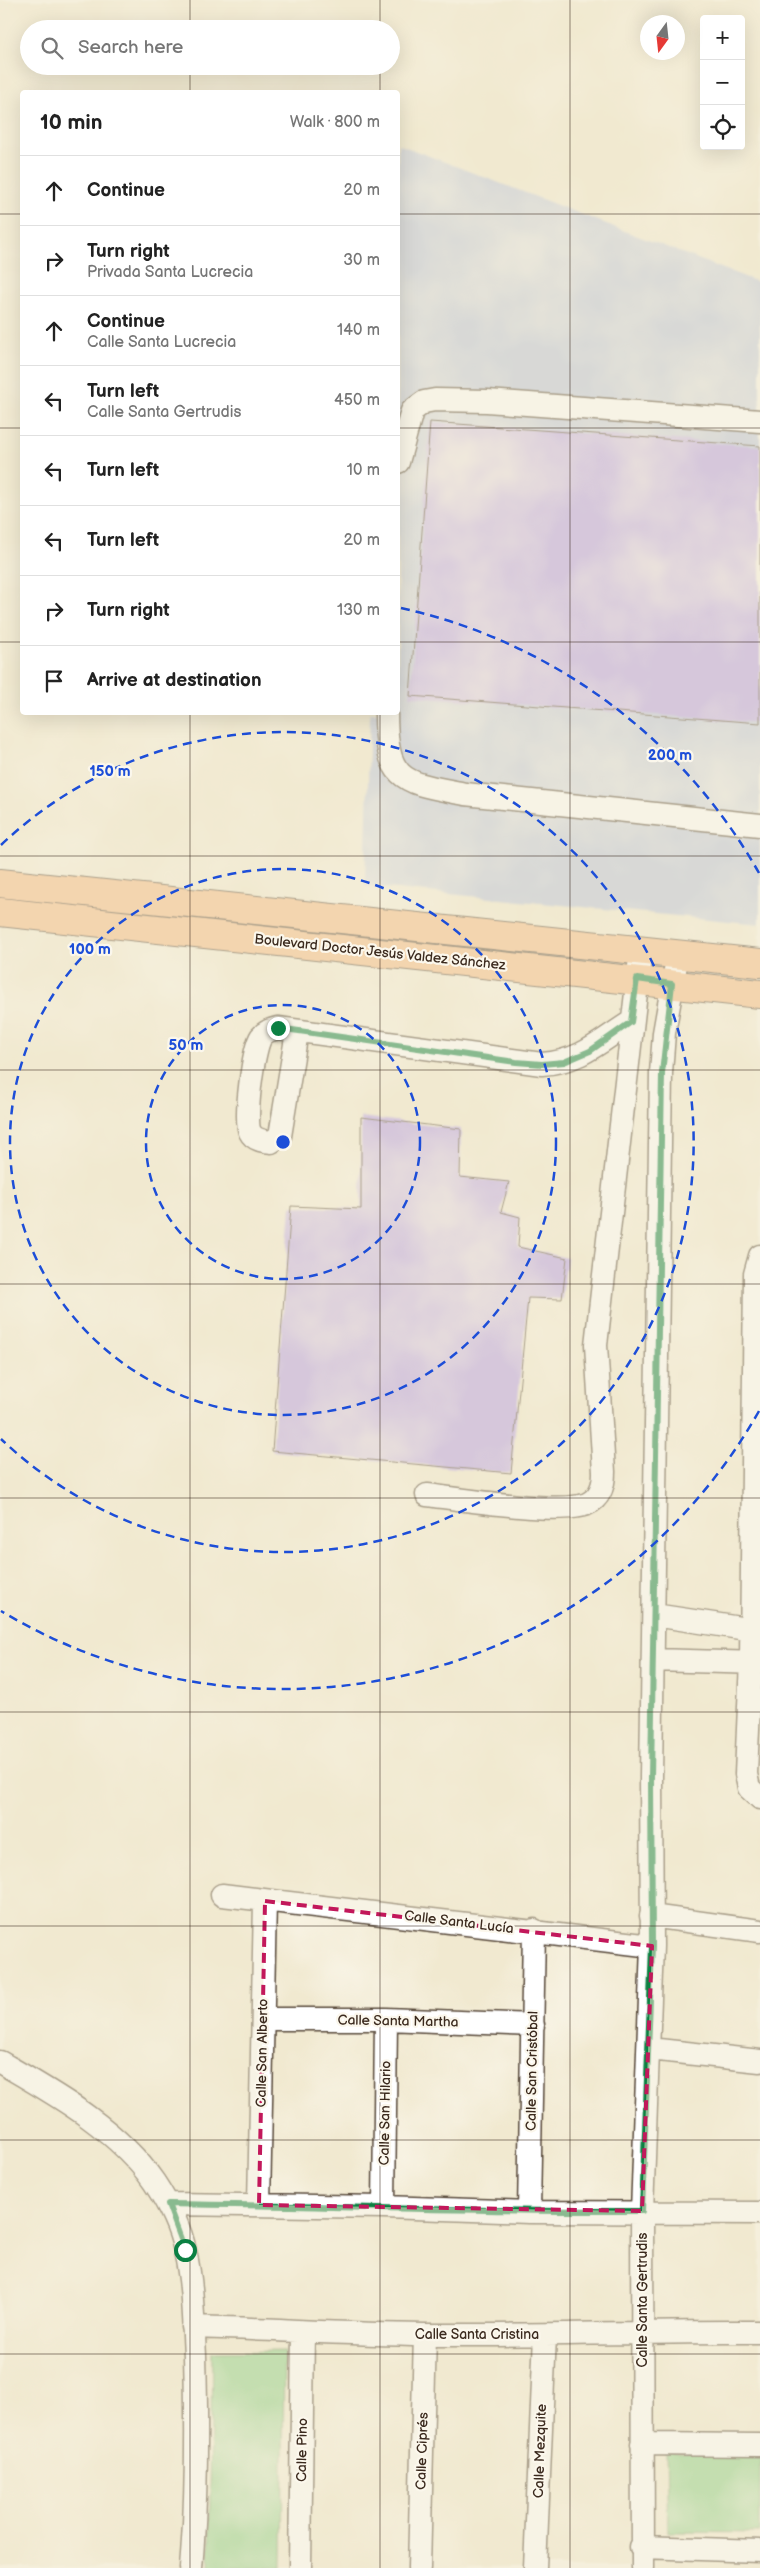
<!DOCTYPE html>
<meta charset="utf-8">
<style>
:root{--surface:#fff;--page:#f2f2f2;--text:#222;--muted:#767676;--line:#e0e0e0}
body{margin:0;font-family:"Balsamiq Sans",sans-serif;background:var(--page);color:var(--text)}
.controls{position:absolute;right:15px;top:15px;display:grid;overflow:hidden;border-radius:5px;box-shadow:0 5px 20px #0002}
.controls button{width:45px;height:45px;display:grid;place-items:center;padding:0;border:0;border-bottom:1px solid var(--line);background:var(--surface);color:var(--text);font:25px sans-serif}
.compass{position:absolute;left:640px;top:15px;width:45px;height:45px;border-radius:50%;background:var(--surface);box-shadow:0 5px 20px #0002;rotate:195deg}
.stop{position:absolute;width:15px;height:15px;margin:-11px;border:4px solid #0b8043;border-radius:50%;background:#fff}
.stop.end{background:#0b8043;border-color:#fff;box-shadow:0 1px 5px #0008}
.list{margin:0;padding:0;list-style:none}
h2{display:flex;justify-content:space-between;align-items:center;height:65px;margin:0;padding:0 20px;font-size:21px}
h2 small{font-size:16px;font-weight:400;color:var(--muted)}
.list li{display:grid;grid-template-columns:32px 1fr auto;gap:15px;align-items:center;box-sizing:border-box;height:70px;padding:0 20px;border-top:1px solid var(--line)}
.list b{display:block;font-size:19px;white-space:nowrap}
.list p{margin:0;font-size:16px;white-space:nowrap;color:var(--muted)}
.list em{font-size:16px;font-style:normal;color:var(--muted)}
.icon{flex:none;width:28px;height:28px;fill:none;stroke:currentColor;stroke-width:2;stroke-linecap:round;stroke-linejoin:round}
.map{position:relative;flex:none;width:760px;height:2568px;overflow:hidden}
.search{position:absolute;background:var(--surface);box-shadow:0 5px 20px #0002;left:20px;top:20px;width:380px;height:55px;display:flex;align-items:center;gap:12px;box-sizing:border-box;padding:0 18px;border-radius:28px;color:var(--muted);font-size:19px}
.panel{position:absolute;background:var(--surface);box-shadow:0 5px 20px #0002;left:20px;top:90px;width:380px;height:625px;border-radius:5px}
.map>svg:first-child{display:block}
.industrial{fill:#bac4de}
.green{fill:#8ed089;stroke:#647d54}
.building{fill:#b59ee9}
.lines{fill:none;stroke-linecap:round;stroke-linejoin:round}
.minor-casing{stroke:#564739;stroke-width:25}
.major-casing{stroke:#564739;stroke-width:30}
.minor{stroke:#fff;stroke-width:22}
.major{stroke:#f7bd88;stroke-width:28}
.route{stroke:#0b8043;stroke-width:6}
.marked{fill:none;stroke:#c2185b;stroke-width:4;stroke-dasharray:10 6;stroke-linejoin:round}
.grid{fill:none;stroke:#3b2a1e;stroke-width:1;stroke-opacity:0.55}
.ring{fill:none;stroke:#1d4ed8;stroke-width:2.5;stroke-dasharray:9 6}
.labels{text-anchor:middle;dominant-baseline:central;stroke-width:4.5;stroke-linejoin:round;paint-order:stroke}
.street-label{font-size:14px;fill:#3b2a1e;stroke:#fbf7ec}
.centre{fill:#1d4ed8;stroke:#fbf7ec;stroke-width:2.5}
.ring-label{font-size:15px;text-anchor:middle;font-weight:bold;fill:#1d4ed8;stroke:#fbf7ec;stroke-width:4.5;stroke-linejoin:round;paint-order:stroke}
</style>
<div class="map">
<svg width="760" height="2568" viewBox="0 0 760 2568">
<rect width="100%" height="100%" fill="#fbf7ec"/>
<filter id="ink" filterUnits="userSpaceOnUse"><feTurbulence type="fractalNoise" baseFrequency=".02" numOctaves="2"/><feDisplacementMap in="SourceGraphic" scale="10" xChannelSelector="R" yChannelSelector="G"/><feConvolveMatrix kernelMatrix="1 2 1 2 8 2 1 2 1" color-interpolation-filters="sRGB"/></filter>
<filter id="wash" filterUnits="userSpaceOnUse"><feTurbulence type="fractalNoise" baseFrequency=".0096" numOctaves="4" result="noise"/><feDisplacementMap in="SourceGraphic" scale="20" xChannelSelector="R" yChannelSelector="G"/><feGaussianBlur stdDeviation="1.12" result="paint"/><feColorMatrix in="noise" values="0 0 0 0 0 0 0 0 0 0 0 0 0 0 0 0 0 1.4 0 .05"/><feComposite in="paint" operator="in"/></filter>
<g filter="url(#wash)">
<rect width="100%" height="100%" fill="#f1e9d0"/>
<path class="industrial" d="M 398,144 L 760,283 L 760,924 L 365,886 L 370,713 L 398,712 Z"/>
<path class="green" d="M 284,2351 L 282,2568 L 209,2568 L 212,2352 Z
M 666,2452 L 760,2453 L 760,2533 L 668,2532 Z"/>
<g id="blocks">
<path class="building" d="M 430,422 L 760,446 L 760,723 L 410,696 Z
M 361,1117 L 461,1129 L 460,1177 L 509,1182 L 501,1212 L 520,1217 L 518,1247 L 567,1258 L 562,1299 L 528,1298 L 511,1473 L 272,1451 L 291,1206 L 361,1209 Z"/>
</g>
</g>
<g filter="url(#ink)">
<use href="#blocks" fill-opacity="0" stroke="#564739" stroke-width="1"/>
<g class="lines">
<defs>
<path id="minor" d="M 398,462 L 412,411 L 424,402 L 435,400 L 487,401 L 760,421
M 386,712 C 386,784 404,782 465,794 L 760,825
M 297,1032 L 280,1136 L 271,1142 C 263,1141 254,1140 250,1132 C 244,1120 253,1049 261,1037 C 266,1031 270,1030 278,1028 L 542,1064 C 582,1061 599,1042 631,1022
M 760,1256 L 755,1274 L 751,1661 L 746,1774 L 749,1788 L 760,1798
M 427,1495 C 459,1499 560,1515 587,1504 C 600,1498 604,1485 604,1472 L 596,1345 L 641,949
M 654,1615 L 760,1631
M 653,1660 L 760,1663
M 222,1895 L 652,1946
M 651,1916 L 760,1931
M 263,2019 L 386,2019 L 533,2025
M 649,2049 L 760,2061
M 0,2062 C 55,2094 117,2128 154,2182 C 168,2203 180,2226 185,2251 C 193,2285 193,2321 195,2356 C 197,2427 197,2498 191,2568
M 168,2204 L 384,2207 L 529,2212 L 760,2213
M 259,2205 L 265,1901
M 384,2207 L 386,2019
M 529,2212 L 534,1930
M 193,2327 C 270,2329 347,2334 424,2335 C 536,2336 648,2331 760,2332
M 642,2444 L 760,2445
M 641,2547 L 760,2551
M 300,2568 L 303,2332
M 419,2568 L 425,2335
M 535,2568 L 545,2335
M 643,2568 L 642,2211 L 652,1946 L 651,1777 L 661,1073 L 664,1033 L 678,953"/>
<path id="major" d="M 0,883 L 760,963
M 0,912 L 760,994"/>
</defs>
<use href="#minor" class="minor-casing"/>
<use href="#major" class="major-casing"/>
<use href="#minor" class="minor"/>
<use href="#major" class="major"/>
</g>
</g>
<g class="lines" filter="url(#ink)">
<path class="route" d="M 185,2250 L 168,2204 C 326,2206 484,2212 642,2211 L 652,1946 L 651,1777 L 662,1073 L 672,984 L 637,979 L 631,1022 L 590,1051 L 564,1062 L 542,1064 L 516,1062 L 278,1028"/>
</g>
<path d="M0 0H760V2568H0ZM 265,1901 L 652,1946 L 642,2211 L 259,2205 Z" fill="#f1e9d0" fill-opacity=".55" fill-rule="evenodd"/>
<path class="marked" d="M 265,1901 L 652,1946 L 642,2211 L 259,2205 Z"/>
<path class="grid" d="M 190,0 L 190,29M 380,0 L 380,29M 570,0 L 570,2568M 190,66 L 190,92M 380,66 L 380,92M 0,214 L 22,214M 398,214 L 760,214M 0,428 L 22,428M 398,428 L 760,428M 0,642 L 22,642M 398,642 L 760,642M 190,712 L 190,2568M 380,712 L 380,2568M 0,856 L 760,856M 0,1070 L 760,1070M 0,1284 L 760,1284M 0,1498 L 760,1498M 0,1712 L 760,1712M 0,1926 L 760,1926M 0,2140 L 760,2140M 0,2354 L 760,2354"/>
<g class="ring">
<circle cx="283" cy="1142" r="137"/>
<circle cx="283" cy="1142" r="273"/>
<path d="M1 845A410 410 0 1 1 1 1439"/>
<path d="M759 1411A547 547 0 0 1 1 1611M401 608A547 547 0 0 1 759 873"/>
</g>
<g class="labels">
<g class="street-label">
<text transform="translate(380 952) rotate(6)">Boulevard Doctor Jesús Valdez Sánchez</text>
<text transform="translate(459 1922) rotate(7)">Calle Santa Lucía</text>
<text transform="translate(398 2021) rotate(1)">Calle Santa Martha</text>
<text transform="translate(262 2053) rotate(-89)">Calle San Alberto</text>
<text transform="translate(532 2071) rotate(-89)">Calle San Cristóbal</text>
<text transform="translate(385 2113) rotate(-89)">Calle San Hilario</text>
<text transform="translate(642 2300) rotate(-90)">Calle Santa Gertrudis</text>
<text x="477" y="2334">Calle Santa Cristina</text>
<text transform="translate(302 2450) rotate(-89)">Calle Pino</text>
<text transform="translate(422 2451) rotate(-88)">Calle Ciprés</text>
<text transform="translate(540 2451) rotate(-88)">Calle Mezquite</text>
</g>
</g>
<circle cx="283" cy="1142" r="8" class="centre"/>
<g class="ring-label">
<text x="670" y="760">200 m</text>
<text x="110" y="776">150 m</text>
<text x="90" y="954">100 m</text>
<text x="186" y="1050">50 m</text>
</g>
</svg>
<div class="controls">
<button>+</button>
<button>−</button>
<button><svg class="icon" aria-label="locate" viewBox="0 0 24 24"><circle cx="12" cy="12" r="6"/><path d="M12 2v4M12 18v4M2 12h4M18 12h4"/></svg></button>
</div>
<svg class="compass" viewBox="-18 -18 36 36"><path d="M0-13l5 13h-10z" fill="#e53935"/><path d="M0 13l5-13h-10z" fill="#767676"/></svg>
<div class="stop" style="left:185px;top:2250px"></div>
<div class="stop end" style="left:278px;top:1028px"></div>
<div class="search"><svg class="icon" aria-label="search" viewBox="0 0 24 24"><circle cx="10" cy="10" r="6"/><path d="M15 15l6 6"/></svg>Search here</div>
<section class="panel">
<h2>10 min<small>Walk · 800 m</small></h2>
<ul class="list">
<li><svg class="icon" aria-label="ahead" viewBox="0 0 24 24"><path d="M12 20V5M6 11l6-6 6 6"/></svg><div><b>Continue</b></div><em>20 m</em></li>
<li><svg class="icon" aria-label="right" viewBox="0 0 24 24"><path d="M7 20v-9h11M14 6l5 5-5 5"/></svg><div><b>Turn right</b><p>Privada Santa Lucrecia</p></div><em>30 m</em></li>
<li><svg class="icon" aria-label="ahead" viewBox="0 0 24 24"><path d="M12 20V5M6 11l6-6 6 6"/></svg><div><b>Continue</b><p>Calle Santa Lucrecia</p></div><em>140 m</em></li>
<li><svg class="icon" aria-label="left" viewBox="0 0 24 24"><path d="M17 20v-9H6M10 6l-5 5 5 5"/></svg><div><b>Turn left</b><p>Calle Santa Gertrudis</p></div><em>450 m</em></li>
<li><svg class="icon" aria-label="left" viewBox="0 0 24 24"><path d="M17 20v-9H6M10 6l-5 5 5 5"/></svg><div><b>Turn left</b></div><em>10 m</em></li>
<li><svg class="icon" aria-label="left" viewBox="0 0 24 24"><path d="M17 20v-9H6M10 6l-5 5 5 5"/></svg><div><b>Turn left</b></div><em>20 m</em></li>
<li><svg class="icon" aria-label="right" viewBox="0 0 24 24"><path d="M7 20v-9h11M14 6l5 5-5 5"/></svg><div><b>Turn right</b></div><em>130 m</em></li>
<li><svg class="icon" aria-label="arrive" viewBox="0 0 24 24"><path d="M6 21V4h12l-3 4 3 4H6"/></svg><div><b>Arrive at destination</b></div></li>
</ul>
</section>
</div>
